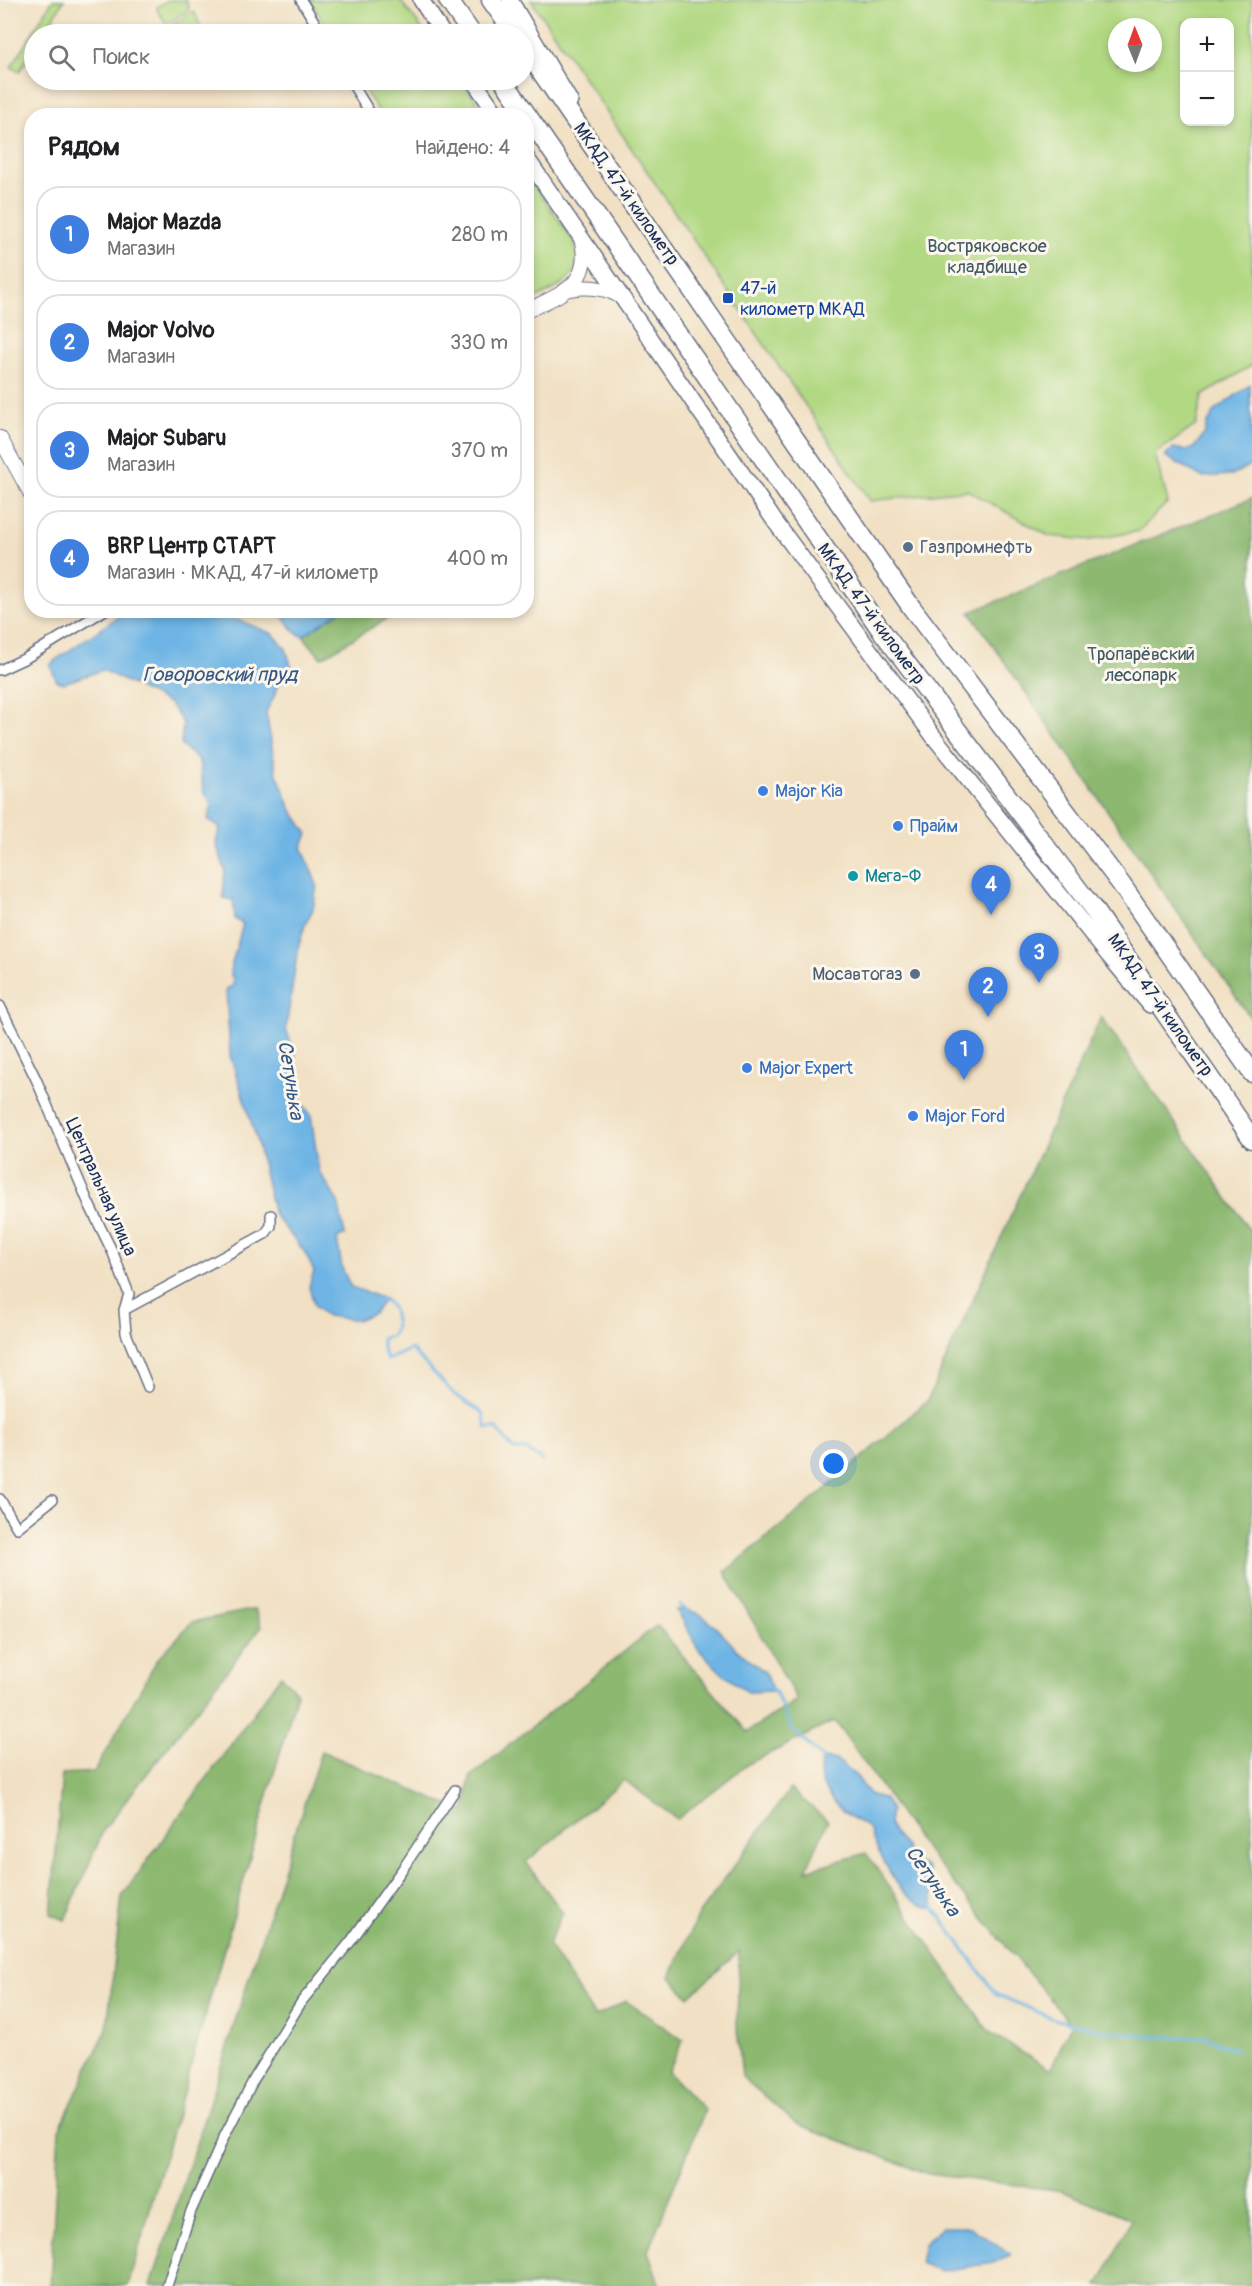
<!DOCTYPE html>
<html lang="ru">
<meta charset="utf-8">
<style>
:root{--surface:#fff;--page:#f2f2f2;--text:#202124;--muted:#757577;--line:#e0e0e0;--accent:#1f6fb2}
body{margin:0;font-family:Pangolin,sans-serif;background:var(--page);color:var(--text)}
.controls{position:absolute;right:18px;top:18px;display:grid;overflow:hidden;border-radius:12px;box-shadow:0 3px 9px #0003}
.controls button{width:54px;height:54px;display:grid;place-items:center;padding:0;border:0;border-bottom:2px solid var(--line);background:var(--surface);color:var(--text);font:30px sans-serif}
.compass{position:absolute;left:1108px;top:18px;width:54px;height:54px;border-radius:50%;background:var(--surface);box-shadow:0 3px 9px #0003;rotate:359deg}
.you{position:absolute;left:834px;top:1464px;width:21px;height:21px;margin:-15px;border:4px solid #fff;border-radius:50%;background:#1a73e8;box-shadow:0 0 0 9px #1a73e833}
.badge{display:grid;place-items:center;width:39px;height:39px;border-radius:50%;background:var(--accent);color:#fff;font-size:20px;font-weight:700}
.pin{position:absolute;translate:-50% -50px;filter:drop-shadow(0 2px 3px #0008)}
.pin::after{content:'';position:absolute;top:32px;width:21px;height:18px;background:inherit;clip-path:polygon(0 0,100% 0,50% 100%)}
.list{margin:0;padding:0;list-style:none}
h2{display:flex;justify-content:space-between;align-items:center;height:78px;margin:0;padding:0 24px;font-size:26px}
h2 small{font-size:20px;font-weight:400;color:var(--muted)}
.list li{display:grid;grid-template-columns:39px 1fr auto;gap:18px;align-items:center;box-sizing:border-box;height:96px;margin:0 12px 12px;padding:0 12px;border:2px solid var(--line);border-radius:24px}
.list b{display:block;font-size:22px;white-space:nowrap}
.list p{margin:0;font-size:20px;white-space:nowrap;color:var(--muted)}
.list em{font-size:20px;font-style:normal;color:var(--muted)}
.icon{flex:none;width:33px;height:33px;fill:none;stroke:currentColor;stroke-width:2;stroke-linecap:round;stroke-linejoin:round}
.map{position:relative;flex:none;width:1252px;height:2286px;overflow:hidden}
.search{position:absolute;background:var(--surface);box-shadow:0 3px 9px #0003;left:24px;top:24px;width:510px;height:66px;display:flex;align-items:center;gap:15px;box-sizing:border-box;padding:0 21px;border-radius:33px;color:var(--muted);font-size:22px}
.panel{position:absolute;background:var(--surface);box-shadow:0 3px 9px #0003;left:24px;top:108px;width:510px;height:510px;border-radius:24px}
.map>svg:first-child{display:block}
.green{fill:#b1d882;stroke:#668470;stroke-width:1.5;fill-rule:evenodd}
.forest{fill:#8cb870;stroke:#547467;stroke-width:1.5}
.water{fill:#6eb5e5;stroke:#4472a2;stroke-width:1.5}
.lines{fill:none;stroke-linecap:round;stroke-linejoin:round}
.stream{stroke:#6eb5e5;stroke-width:3}
.street-casing{stroke:#666d81;stroke-width:12}
.secondary-casing{stroke:#666d81;stroke-width:16}
.primary-casing{stroke:#666d81;stroke-width:18}
.highway-casing{stroke:#666d81;stroke-width:21}
.street{stroke:#fff;stroke-width:9}
.secondary{stroke:#fff;stroke-width:14}
.primary{stroke:#fff;stroke-width:15}
.highway{stroke:#fff;stroke-width:18}
.transit-dot{fill:#1a4fb4;stroke:#fbf7ec;stroke-width:2}
.service-dot{fill:#5c6f8a;stroke:#fbf7ec;stroke-width:2}
.shop-dot{fill:#3f7fe0;stroke:#fbf7ec;stroke-width:2}
.culture-dot{fill:#0f9aa8;stroke:#fbf7ec;stroke-width:2}
.labels{text-anchor:middle;dominant-baseline:central;stroke-width:6;stroke-linejoin:round;paint-order:stroke}
.street-label{font-size:18px;fill:#1b2f5e;stroke:#fbf7ec}
.park-label{font-size:18px;fill:#405967;stroke:#fbf7ec}
.transit-label{font-size:18px;fill:#164399;stroke:#fbf7ec;text-anchor:start}
.service-label{font-size:18px;fill:#4e5e75;stroke:#fbf7ec;text-anchor:start}
.shop-label{font-size:18px;fill:#366cbe;stroke:#fbf7ec;text-anchor:start}
.culture-label{font-size:18px;fill:#0d838f;stroke:#fbf7ec;text-anchor:start}
.water-label{font-size:20px;font-style:italic;fill:#345786;stroke:#fbf7ec}
</style>
<div class="map">
<svg width="1252" height="2286" viewBox="0 0 1252 2286">
<rect width="100%" height="100%" fill="#fbf7ec"/>
<filter id="ink" filterUnits="userSpaceOnUse"><feTurbulence type="fractalNoise" baseFrequency=".0167" numOctaves="2"/><feDisplacementMap in="SourceGraphic" scale="12" xChannelSelector="R" yChannelSelector="G"/><feConvolveMatrix kernelMatrix="1 2 1 2 8 2 1 2 1" color-interpolation-filters="sRGB"/></filter>
<filter id="wash" filterUnits="userSpaceOnUse"><feTurbulence type="fractalNoise" baseFrequency=".008" numOctaves="4" result="noise"/><feDisplacementMap in="SourceGraphic" scale="24" xChannelSelector="R" yChannelSelector="G"/><feGaussianBlur stdDeviation="1.35" result="paint"/><feColorMatrix in="noise" values="0 0 0 0 0 0 0 0 0 0 0 0 0 0 0 0 0 1.4 0 .05"/><feComposite in="paint" operator="in"/></filter>
<g filter="url(#wash)">
<rect width="100%" height="100%" fill="#f1e0c3"/>
<path class="green" d="M 53,0 L 64,0 L 43,34 L 34,34 L 34,48 L 19,72 L 11,67 Z
M 168,0 L 186,0 L 189,9 L 169,23 L 166,23 L 157,10 L 157,7 Z
M 310,0 L 400,0 L 426,34 L 331,34 Z
M 531,0 L 1252,0 L 1252,365 L 1202,396 L 1196,425 L 1155,454 L 1168,502 L 1139,531 L 1090,540 L 1049,536 L 967,490 L 870,501 ZM 1184,22 L 1230,22 L 1230,122 L 1184,122 ZM 1117,27 L 1153,27 L 1153,63 L 1117,63 Z
M 191,12 L 194,12 L 202,29 L 194,34 L 174,34 L 171,27 Z
M 358,80 L 461,80 L 487,115 L 381,115 Z
M 526,173 L 574,242 C 589,279 553,289 527,303 Z"/>
<path class="forest" d="M 1252,498 L 1252,1020 L 970,612 Z
M 340,611 L 340,610 L 400,611 L 321,658 L 303,636 Z
M 1101,1017 L 1252,1233 L 1252,2286 L 1098,2286 L 1132,2219 L 1062,2191 L 928,2174 L 795,2123 L 742,2077 L 737,2027 L 739,1951 L 689,1997 L 670,1977 L 697,1917 L 790,1789 L 828,1821 L 806,1870 L 866,1853 L 989,2032 L 1050,2070 L 1071,2024 L 919,1841 L 835,1721 L 748,1764 L 677,1819 L 624,1780 L 526,1862 L 563,1913 L 548,1944 L 595,2017 L 626,2001 L 683,2040 L 668,2072 L 705,2110 L 648,2251 L 660,2286 L 151,2286 L 321,1751 L 464,1812 L 470,1777 L 657,1625 L 747,1732 L 797,1700 L 725,1572 L 840,1477 L 927,1401 Z
M 255,1609 L 261,1627 L 104,1829 L 65,1920 L 51,1914 L 62,1774 L 94,1772 L 157,1660 L 192,1622 Z
M 281,1675 L 297,1693 L 128,2286 L 50,2286 L 59,2130 L 107,2028 L 122,1896 Z"/>
<path class="water" d="M 1250,385 L 1252,465 L 1232,475 L 1202,477 L 1165,456 L 1174,448 L 1182,450 L 1193,449 L 1205,433 L 1207,424 L 1217,409 Z
M 128,610 L 216,611 L 273,634 L 286,649 L 292,669 L 286,679 L 277,686 L 274,697 L 266,712 L 276,771 L 291,809 L 308,834 L 302,847 L 317,885 L 313,909 L 305,925 L 298,948 L 286,1029 L 295,1054 L 295,1086 L 299,1099 L 311,1115 L 319,1171 L 338,1202 L 345,1235 L 337,1239 L 342,1268 L 351,1287 L 385,1299 L 374,1313 L 357,1320 L 327,1316 L 315,1307 L 309,1287 L 314,1271 L 304,1251 L 274,1215 L 256,1137 L 230,1055 L 226,989 L 233,986 L 233,980 L 230,971 L 243,924 L 235,919 L 233,900 L 223,898 L 225,870 L 216,843 L 220,827 L 208,820 L 212,803 L 204,794 L 199,761 L 181,745 L 183,723 L 170,704 L 103,670 L 64,683 L 57,681 L 50,666 L 54,661 L 119,616 L 118,611 Z
M 278,611 L 340,611 L 303,636 L 297,634 Z
M 685,1609 L 700,1614 L 718,1629 L 737,1650 L 765,1672 L 773,1691 L 748,1692 L 724,1675 L 699,1650 L 677,1610 Z
M 823,1758 L 837,1760 L 857,1777 L 869,1794 L 885,1799 L 891,1810 L 889,1825 L 895,1835 L 907,1848 L 911,1862 L 923,1865 L 928,1869 L 934,1908 C 901,1906 885,1862 872,1838 C 871,1835 871,1831 869,1829 C 865,1824 855,1820 849,1816 C 832,1804 813,1781 823,1758 Z
M 942,2227 L 970,2227 L 1011,2255 L 993,2263 L 940,2271 L 920,2263 L 924,2244 Z"/>
<g class="lines">
<path class="stream" d="M 382,1298 L 385,1299 L 393,1309 L 396,1327 L 391,1336 L 382,1338 L 382,1348 L 387,1360 L 411,1349 L 455,1395 L 483,1413 L 486,1428 L 496,1428 L 514,1450 L 526,1450 L 543,1461
M 680,1605 L 687,1610
M 770,1688 L 776,1693 L 791,1728 L 824,1760
M 932,1905 L 996,1994 L 1054,2019 L 1106,2031 L 1161,2037 L 1205,2037 L 1236,2050"/>
</g>
</g>
<g filter="url(#ink)">
<g class="lines">
<defs>
<path id="street" d="M 301,0 L 322,34
M 350,80 L 372,116
M 0,670 L 26,658 L 105,610
M 0,1006 L 36,1079 L 89,1204 L 113,1253 L 129,1294 L 124,1310 L 126,1333 L 148,1387
M 124,1310 L 265,1234 L 271,1226 L 271,1215
M 0,1499 L 17,1528 L 52,1500
M 167,2286 L 191,2211 L 225,2135 L 254,2079 L 302,2001 L 351,1941 L 406,1864 L 455,1790"/>
<path id="secondary" d="M 569,289 C 589,286 607,287 624,299
M 526,311 C 561,294 594,284 581,238
M 0,438 L 32,496"/>
<path id="primary" d="M 421,0 L 443,34
M 510,0 L 570,101
M 473,80 L 498,116
M 526,157 L 776,523 L 934,737 L 1109,956 L 1150,1005"/>
<path id="highway" d="M 448,0 L 472,34
M 491,0 L 515,34
M 524,47 L 912,608 L 1121,884 L 1252,1073
M 503,80 L 881,630 L 1091,906 L 1252,1139"/>
</defs>
<use href="#street" class="street-casing"/>
<use href="#secondary" class="secondary-casing"/>
<use href="#primary" class="primary-casing"/>
<use href="#highway" class="highway-casing"/>
<use href="#street" class="street"/>
<use href="#secondary" class="secondary"/>
<use href="#primary" class="primary"/>
<use href="#highway" class="highway"/>
</g>
</g>
<rect class="transit-dot" x="722" y="292" width="12" height="12" rx="3"/>
<g class="service-dot">
<circle cx="908" cy="547" r="6"/>
<circle cx="915" cy="974" r="6"/>
</g>
<g class="shop-dot">
<circle cx="763" cy="791" r="6"/>
<circle cx="898" cy="826" r="6"/>
<circle cx="747" cy="1068" r="6"/>
<circle cx="913" cy="1116" r="6"/>
</g>
<circle class="culture-dot" cx="853" cy="876" r="6"/>
<g class="labels">
<g class="street-label">
<text transform="translate(626 194) rotate(55)">МКАД, 47-й километр</text>
<text transform="translate(871 614) rotate(54)">МКАД, 47-й километр</text>
<text transform="translate(1160 1005) rotate(55)">МКАД, 47-й километр</text>
<text transform="translate(101 1187) rotate(66)">Центральная улица</text>
</g>
<g class="park-label">
<text x="987" y="246">Востряковское<tspan x="987" dy="21">кладбище</tspan></text>
<text x="1141" y="654">Тропарёвский<tspan x="1141" dy="21">лесопарк</tspan></text>
</g>
<g class="transit-label">
<text x="740" y="288">47-й<tspan x="740" dy="21">километр МКАД</tspan></text>
</g>
<g class="service-label">
<text x="920" y="547">Газпромнефть</text>
<text x="903" y="974" text-anchor="end">Мосавтогаз</text>
</g>
<g class="shop-label">
<text x="775" y="791">Major Kia</text>
<text x="910" y="826">Прайм</text>
<text x="759" y="1068">Major Expert</text>
<text x="925" y="1116">Major Ford</text>
</g>
<g class="culture-label">
<text x="865" y="876">Мега-Ф</text>
</g>
<g class="water-label">
<text x="220" y="674">Говоровский пруд</text>
<text transform="translate(291 1080) rotate(81)">Сетунька</text>
<text transform="translate(933 1881) rotate(56)">Сетунька</text>
</g>
</g>
</svg>
<div class="controls">
<button>+</button>
<button>−</button>
</div>
<svg class="compass" viewBox="-18 -18 36 36"><path d="M0-13l5 13h-10z" fill="#e53935"/><path d="M0 13l5-13h-10z" fill="#757577"/></svg>
<div class="you"></div>
<div class="pin badge" style="left:964px;top:1080px;background:#3f7fe0">1</div>
<div class="pin badge" style="left:988px;top:1017px;background:#3f7fe0">2</div>
<div class="pin badge" style="left:1039px;top:983px;background:#3f7fe0">3</div>
<div class="pin badge" style="left:991px;top:915px;background:#3f7fe0">4</div>
<div class="search"><svg class="icon" aria-label="search" viewBox="0 0 24 24"><circle cx="10" cy="10" r="6"/><path d="M15 15l6 6"/></svg>Поиск</div>
<section class="panel">
<h2>Рядом<small>Найдено: 4</small></h2>
<ul class="list">
<li><span class="badge" style="background:#3f7fe0">1</span><div><b>Major Mazda</b><p>Магазин</p></div><em>280 m</em></li>
<li><span class="badge" style="background:#3f7fe0">2</span><div><b>Major Volvo</b><p>Магазин</p></div><em>330 m</em></li>
<li><span class="badge" style="background:#3f7fe0">3</span><div><b>Major Subaru</b><p>Магазин</p></div><em>370 m</em></li>
<li><span class="badge" style="background:#3f7fe0">4</span><div><b>BRP Центр СТАРТ</b><p>Магазин · МКАД, 47-й километр</p></div><em>400 m</em></li>
</ul>
</section>
</div>
